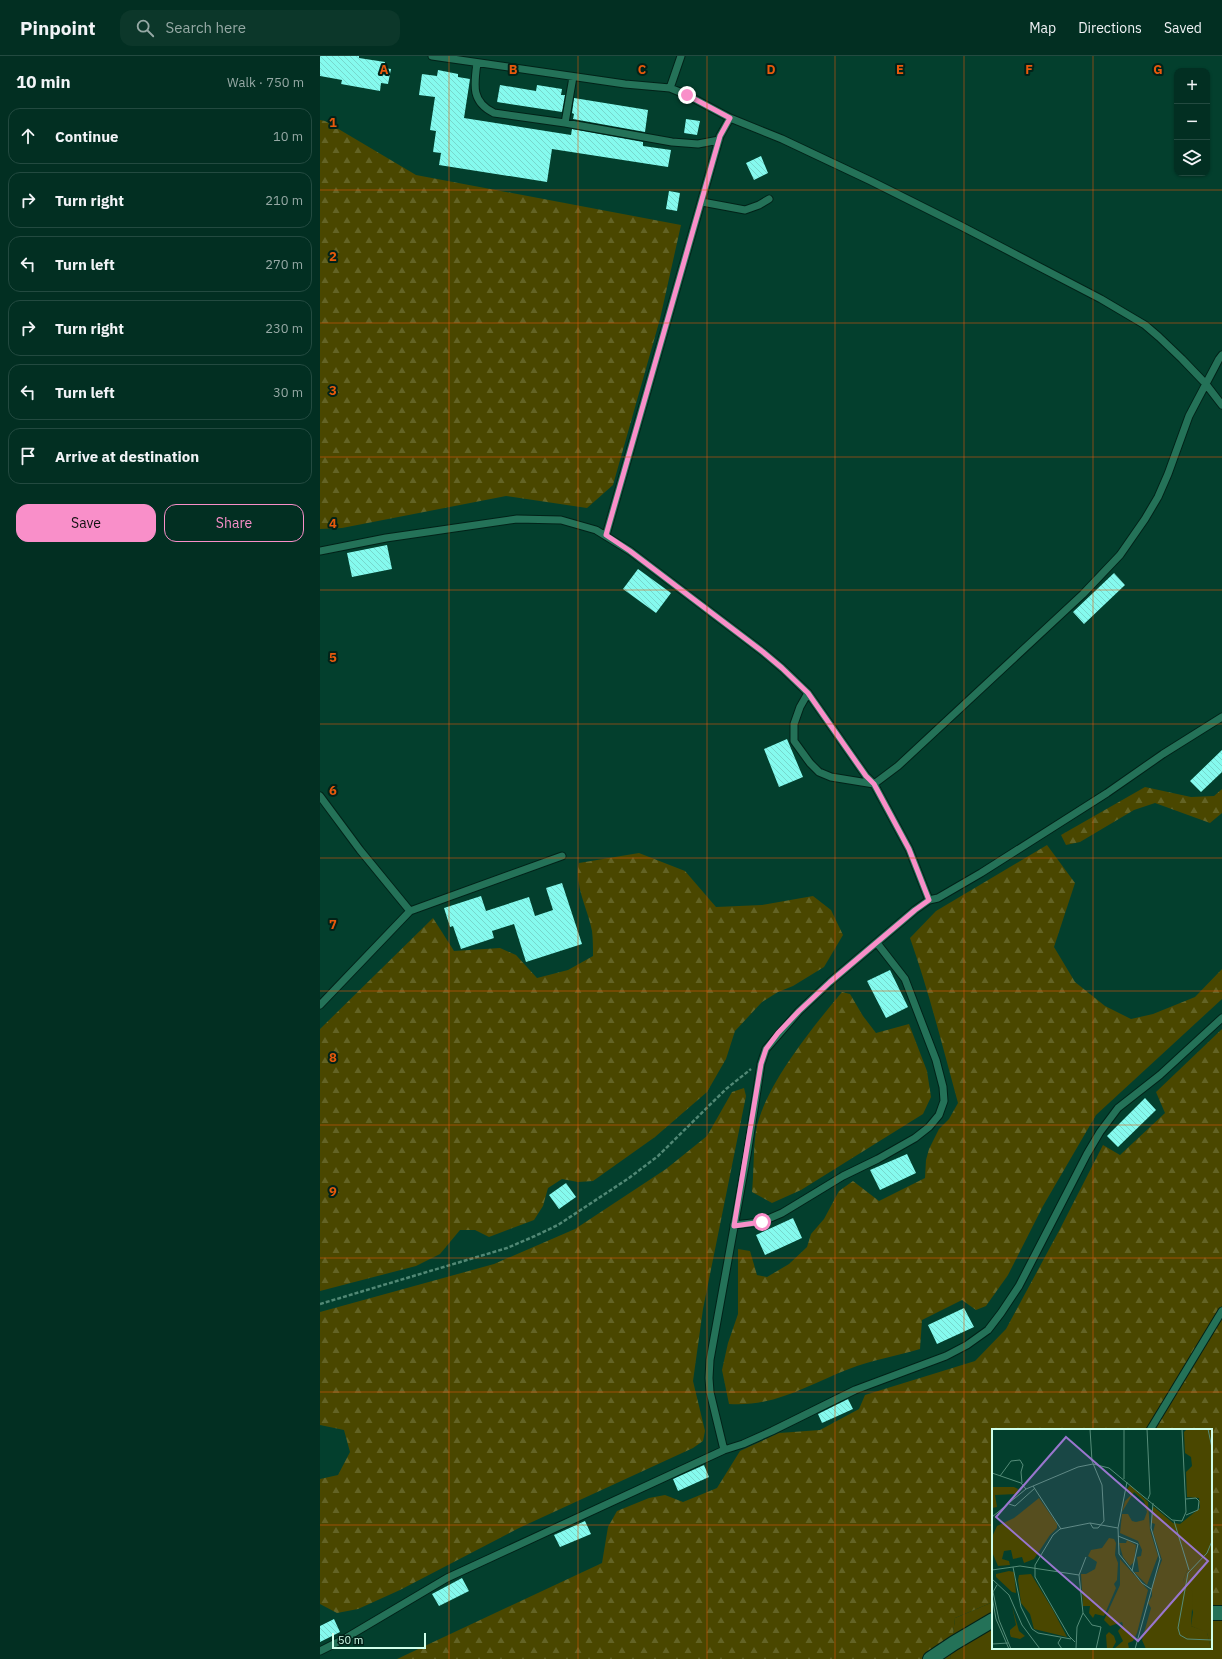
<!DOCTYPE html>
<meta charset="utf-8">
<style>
:root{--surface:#022f22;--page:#0c372a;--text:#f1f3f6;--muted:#96a9a5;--line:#234a40;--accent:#f98fc9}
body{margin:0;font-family:"IBM Plex Sans",sans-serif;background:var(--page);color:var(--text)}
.controls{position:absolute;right:12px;top:12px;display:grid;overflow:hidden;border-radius:8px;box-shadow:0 1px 3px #0004}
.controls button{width:36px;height:36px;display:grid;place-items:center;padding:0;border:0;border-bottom:1px solid var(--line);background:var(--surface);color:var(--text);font:20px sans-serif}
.scale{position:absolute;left:12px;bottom:10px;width:94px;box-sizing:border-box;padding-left:4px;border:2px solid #d0ffeb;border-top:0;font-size:11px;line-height:14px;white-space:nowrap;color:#d0ffeb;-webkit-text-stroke:3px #022218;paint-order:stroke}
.stop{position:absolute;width:12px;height:12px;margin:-9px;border:3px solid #f98fc9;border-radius:50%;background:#fff}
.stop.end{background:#f98fc9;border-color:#fff;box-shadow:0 1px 4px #0008}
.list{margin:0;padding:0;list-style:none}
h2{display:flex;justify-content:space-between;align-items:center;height:52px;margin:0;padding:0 16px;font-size:17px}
h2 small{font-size:13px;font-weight:400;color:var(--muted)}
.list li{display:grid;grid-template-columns:26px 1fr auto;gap:12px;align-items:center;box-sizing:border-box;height:56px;margin:0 8px 8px;padding:0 8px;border:1px solid var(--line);border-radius:12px}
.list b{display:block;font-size:15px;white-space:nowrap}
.list em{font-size:13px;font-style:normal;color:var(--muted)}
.actions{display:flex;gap:8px;padding:12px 16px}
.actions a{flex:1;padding:9px 0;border:1px solid var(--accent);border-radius:12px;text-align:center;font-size:14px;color:var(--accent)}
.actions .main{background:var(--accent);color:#111}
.icon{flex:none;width:22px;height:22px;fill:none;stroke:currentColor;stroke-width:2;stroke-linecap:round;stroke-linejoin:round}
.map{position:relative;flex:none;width:902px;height:1603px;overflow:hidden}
header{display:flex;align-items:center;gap:24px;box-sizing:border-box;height:56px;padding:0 20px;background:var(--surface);border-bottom:1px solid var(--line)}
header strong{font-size:19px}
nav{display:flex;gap:22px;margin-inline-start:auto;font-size:14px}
.search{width:280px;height:36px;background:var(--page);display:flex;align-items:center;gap:10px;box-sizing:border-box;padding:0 14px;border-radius:12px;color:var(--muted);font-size:15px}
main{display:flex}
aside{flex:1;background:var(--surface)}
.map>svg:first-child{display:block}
.green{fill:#4a4700}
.forest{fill:url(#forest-firs)}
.building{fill:url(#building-back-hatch)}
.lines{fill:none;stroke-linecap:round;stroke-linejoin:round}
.service-casing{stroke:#022218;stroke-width:9}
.minor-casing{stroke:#022218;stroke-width:16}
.path{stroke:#518875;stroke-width:2.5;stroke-dasharray:4 2;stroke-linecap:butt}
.service{stroke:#247258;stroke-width:7}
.minor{stroke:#247258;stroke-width:14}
.route{stroke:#f98fc9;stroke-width:5}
.grid{fill:none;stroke:#e8590c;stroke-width:1;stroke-opacity:0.55}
.inset-road{fill:none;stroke:#558c79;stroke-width:1}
.view{fill:#9976ce;fill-opacity:0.15;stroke:#9976ce;stroke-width:2}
.inset-edge{fill:none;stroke:#d0ffeb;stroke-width:2}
.grid-label{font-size:13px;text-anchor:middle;font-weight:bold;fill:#e8590c;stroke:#022218;stroke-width:4;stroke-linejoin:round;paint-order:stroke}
</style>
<header>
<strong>Pinpoint</strong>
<div class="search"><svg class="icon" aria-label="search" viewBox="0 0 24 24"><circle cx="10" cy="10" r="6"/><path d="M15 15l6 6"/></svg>Search here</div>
<nav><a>Map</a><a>Directions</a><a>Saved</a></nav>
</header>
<main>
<aside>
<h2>10 min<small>Walk · 750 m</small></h2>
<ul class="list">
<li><svg class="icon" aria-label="ahead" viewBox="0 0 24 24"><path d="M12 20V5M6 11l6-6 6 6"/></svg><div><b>Continue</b></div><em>10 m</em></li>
<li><svg class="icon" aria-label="right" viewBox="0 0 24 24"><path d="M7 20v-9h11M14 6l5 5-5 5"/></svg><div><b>Turn right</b></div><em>210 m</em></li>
<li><svg class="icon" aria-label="left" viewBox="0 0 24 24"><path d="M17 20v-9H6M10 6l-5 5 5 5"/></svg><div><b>Turn left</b></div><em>270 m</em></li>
<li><svg class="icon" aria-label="right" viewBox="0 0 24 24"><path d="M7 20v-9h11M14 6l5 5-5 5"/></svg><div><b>Turn right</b></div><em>230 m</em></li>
<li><svg class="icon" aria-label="left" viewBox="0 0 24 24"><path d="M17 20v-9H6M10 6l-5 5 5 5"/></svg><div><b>Turn left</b></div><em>30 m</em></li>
<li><svg class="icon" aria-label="arrive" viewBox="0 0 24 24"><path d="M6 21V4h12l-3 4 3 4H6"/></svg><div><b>Arrive at destination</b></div></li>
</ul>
<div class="actions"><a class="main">Save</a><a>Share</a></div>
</aside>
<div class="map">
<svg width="902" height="1603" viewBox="0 0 902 1603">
<defs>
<pattern id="forest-firs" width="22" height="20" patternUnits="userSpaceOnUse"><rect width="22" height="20" fill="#4a4700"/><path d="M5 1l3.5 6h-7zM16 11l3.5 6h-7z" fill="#636325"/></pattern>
<pattern id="building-back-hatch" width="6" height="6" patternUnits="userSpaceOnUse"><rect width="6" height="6" fill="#85faee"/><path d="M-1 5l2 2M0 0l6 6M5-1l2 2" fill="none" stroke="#77d7cc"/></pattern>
</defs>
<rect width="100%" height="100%" fill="#033f2d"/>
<path class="green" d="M 673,1546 L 673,1592 L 891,1592 L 891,1548 L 902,1548 L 902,1603 L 630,1603 L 635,1562 Z"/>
<path class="forest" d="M 0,64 L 5,65 L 96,119 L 361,169 L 340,263 L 293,429 L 267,452 L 186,440 L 22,472 L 0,473 Z
M 825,731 L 871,741 L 894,740 L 902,733 L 902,757 L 890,767 L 835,747 L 814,754 L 760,786 L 746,789 L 741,779 Z
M 727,789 L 755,827 L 734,891 L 755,926 L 785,950 L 811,963 L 833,958 L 875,941 L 902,913 L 902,943 L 776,1059 L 723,1150 L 688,1219 L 666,1250 L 656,1254 L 642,1244 L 602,1264 L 600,1293 C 577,1300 552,1304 529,1313 C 487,1329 456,1351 409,1348 L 402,1314 L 408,1287 L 418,1258 L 418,1193 L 430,1195 L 437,1219 L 447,1221 L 469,1208 L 487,1191 L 491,1178 L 504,1163 L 519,1135 L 533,1125 L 559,1145 L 605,1122 L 606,1104 L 609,1093 L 619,1073 L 629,1063 L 638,1047 C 623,992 609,936 590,882 L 616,855 Z
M 319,797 L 365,815 L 396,851 L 442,849 L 493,840 L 511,854 L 523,879 L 504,911 L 473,930 L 458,936 L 442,946 L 415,975 L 406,1003 L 387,1036 L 335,1081 L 273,1125 L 258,1126 L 242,1123 L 228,1132 L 223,1150 L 214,1164 L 169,1181 L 155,1174 L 140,1174 L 120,1198 L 96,1210 L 0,1235 L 0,973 L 113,862 L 134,895 L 180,892 L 196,899 L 217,922 L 248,914 L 273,900 C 273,892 273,883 272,875 C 268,853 254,830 259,807 Z
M 522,936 L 530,938 L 543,960 L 556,977 L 589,968 L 607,1015 L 611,1041 L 603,1058 L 481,1134 L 452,1147 L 432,1136 C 434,1116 433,1094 436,1075 C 444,1030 493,971 522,936 Z
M 902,973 L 902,1548 L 891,1548 L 891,1374 L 673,1374 L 673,1546 L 635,1562 L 630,1603 L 77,1603 L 282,1507 L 288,1471 L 297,1455 L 329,1442 L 345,1439 L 363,1446 L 397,1432 L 420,1395 L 459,1377 L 500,1374 L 539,1353 L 545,1339 L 655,1305 L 686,1273 L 740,1173 L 783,1089 L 800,1099 L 845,1057 L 836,1036 Z
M 424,1032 L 426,1040 L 383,1253 L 373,1325 L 385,1375 L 383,1385 L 373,1392 L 199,1472 L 80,1534 L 38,1553 L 17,1557 L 0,1548 L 0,1423 L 18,1419 L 30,1396 L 24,1374 L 0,1369 L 0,1256 L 174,1208 L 255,1173 L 346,1113 L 387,1080 L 412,1036 Z"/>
<path class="building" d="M 0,0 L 39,0 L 39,2 L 65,6 L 64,12 L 71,13 L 68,28 L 61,27 L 60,35 L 21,28 L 22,24 L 0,20 Z
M 118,14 L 138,18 L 138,21 L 150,23 L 144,62 L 251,79 L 252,73 L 323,86 L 323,90 L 351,94 L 348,111 L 232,93 L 227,126 L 119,109 L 121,97 L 113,96 L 116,75 L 110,74 L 115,41 L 99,39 L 102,18 L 117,20 Z
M 180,29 L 216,35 L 217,29 L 242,33 L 241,39 L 245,39 L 242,56 L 177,46 Z
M 254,42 L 328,54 L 325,76 L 253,63 L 254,58 L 252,57 Z
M 366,63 L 380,65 L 377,79 L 364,77 Z
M 441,100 L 448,117 L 434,124 L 426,107 Z
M 349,135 L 360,137 L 357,155 L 346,153 Z
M 67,489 L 72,513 L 32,521 L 27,497 Z
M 318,513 L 351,537 L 336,557 L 303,533 Z
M 794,517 L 805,529 L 764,568 L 753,556 Z
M 467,683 L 483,721 L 459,731 L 444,693 Z
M 902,694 L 902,716 L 881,736 L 870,725 Z
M 242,827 L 262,888 L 206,906 L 194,868 L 172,875 L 174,882 L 141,893 L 133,870 L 130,871 L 124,852 L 161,840 L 166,855 L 209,841 L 215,860 L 233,854 L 226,832 Z
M 570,914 L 588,951 L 566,962 L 547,925 Z
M 825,1042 L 836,1054 L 798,1091 L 787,1080 Z
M 587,1098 L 596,1117 L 560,1134 L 550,1114 Z
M 246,1127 L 256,1141 L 239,1153 L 229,1139 Z
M 473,1162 L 482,1182 L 445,1199 L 436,1179 Z
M 644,1252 L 654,1271 L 617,1288 L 608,1269 Z
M 528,1343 L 533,1353 L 502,1367 L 498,1358 Z
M 384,1409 L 389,1421 L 358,1435 L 353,1423 Z
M 265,1465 L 271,1478 L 240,1491 L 234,1479 Z
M 142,1522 L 149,1535 L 119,1550 L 112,1538 Z
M 14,1563 L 20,1576 L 0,1586 L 0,1570 Z"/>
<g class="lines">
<defs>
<path id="service" d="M 112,0 L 305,28 L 350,32 L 367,39 L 410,62 L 462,83 L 551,125 L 641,170 L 781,243 L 825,269 L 839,281 L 862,303 L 885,327 L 902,349
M 157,7 C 154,29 151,46 174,57 L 245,67 L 352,86 L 378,88 L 399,84
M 350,32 L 361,0
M 245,67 L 253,21
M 382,146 L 425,154 L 439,149 L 449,143
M 286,479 L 400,80 L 410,62
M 0,495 L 66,482 L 197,463 L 241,464 L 276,474 L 310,495 L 443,596 L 462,612 L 488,637 L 546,720 L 554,728 L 589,793 L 609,844
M 488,637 L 480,651 L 474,668 L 474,685 L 490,707 L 499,716 L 511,721 L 554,728 L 578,710 L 763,538 L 800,499 L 825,463 L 838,441 L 848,418 L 869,360 L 899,303 L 902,299
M 0,740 L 40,794 L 90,855
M 0,949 L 90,855 L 242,800
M 414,1169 L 441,1166 L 462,1157 L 523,1120 L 558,1103 L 595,1082 L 609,1071 L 619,1059 L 624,1045 L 623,1031 L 616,1004 L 585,923 L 557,887
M 830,1374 L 902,1255
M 404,1394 L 390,1336 L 389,1322 L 390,1304 L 427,1099 L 441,1008 L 446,993 L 479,955 L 510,926 L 595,854 L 609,844 L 618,842 L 661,817 L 787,737 L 843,698 L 902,661
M 0,1595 L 24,1583 L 127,1522 L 404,1394 L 423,1388 L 452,1375 L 535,1334 L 626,1300 L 647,1289 L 668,1274 L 681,1257 L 699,1230 L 767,1098 L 780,1076 L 798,1052 L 840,1019 L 902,962"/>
<path id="minor" d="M 891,1557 L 902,1557
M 610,1603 L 634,1587 L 673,1564"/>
</defs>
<use href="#service" class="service-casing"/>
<use href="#minor" class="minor-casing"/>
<path class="path" d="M 0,1248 L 187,1192 L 215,1180 L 238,1169 L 309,1122 L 338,1100 L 406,1033 L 431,1013"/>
<use href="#service" class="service"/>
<use href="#minor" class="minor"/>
</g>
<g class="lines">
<path class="route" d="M 367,39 L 410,62 L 400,80 L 286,479 L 310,495 L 443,596 L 462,612 L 488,637 L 546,720 L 554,728 L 589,793 L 609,844 L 595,854 L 510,926 L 479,955 L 458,977 L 446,993 L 441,1008 L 414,1170 L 442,1166"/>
</g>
<path class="grid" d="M 129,0 L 129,1603M 258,0 L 258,1603M 387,0 L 387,1603M 515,0 L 515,1603M 644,0 L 644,1603M 773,0 L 773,1374M 0,134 L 902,134M 0,267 L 902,267M 0,401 L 902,401M 0,534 L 902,534M 0,668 L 902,668M 0,802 L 902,802M 0,935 L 902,935M 0,1069 L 902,1069M 0,1202 L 902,1202M 0,1336 L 902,1336M 0,1469 L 673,1469M 891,1469 L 902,1469M 773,1592 L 773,1603"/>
<g transform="translate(672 1373)">
<rect width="220" height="220" fill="#033f2d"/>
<path d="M 220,104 L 220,220 L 219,220 L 215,204 L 199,197 L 201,183 L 191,152 L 196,139 L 219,111 Z" fill="#4a4700"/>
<path d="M 195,0 L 220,0 L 219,111 L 210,129 L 196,139 L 191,152 L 201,163 L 199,197 L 215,203 L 219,220 L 154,220 L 150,211 L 159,179 L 156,174 L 160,167 L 160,158 L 170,131 L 161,103 L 163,95 L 160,94 L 160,79 L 162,78 L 181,94 L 188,95 L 208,79 L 207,69 L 195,68 L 194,43 L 200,37 L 199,28 L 193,24 L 192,3 ZM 138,56 L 156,73 L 158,101 L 166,127 L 155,156 L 142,143 L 147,143 L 145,128 L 149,127 L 150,121 L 146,112 L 128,104 L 130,85 L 136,85 L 140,92 L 144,93 L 152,91 L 155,83 L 152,72 L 142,63 L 130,83 L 133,72 L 139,66 L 135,60 ZM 0,58 L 22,58 L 26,60 L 25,65 L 3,66 L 5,78 L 0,79 ZM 47,69 L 65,95 L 65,99 L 58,106 L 42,130 L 32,134 L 30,128 L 21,130 L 19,121 L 12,122 L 10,130 L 17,132 L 18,136 L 6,137 L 0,123 L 0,108 L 5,97 L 22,89 ZM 117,109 L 122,110 L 124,114 L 123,126 L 126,134 L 125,151 L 122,155 L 124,159 L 112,187 L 103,185 L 101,189 L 97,184 L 98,177 L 91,177 L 89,145 L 94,145 L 103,140 L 105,133 L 96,127 L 99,121 L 110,119 ZM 135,111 L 144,116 L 142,133 L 138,137 L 131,128 L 127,114 L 134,114 ZM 128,130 L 156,161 L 145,204 L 141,212 L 136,214 L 137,220 L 122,220 L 131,212 L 126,202 L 131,196 L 130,193 L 118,197 L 112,191 L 128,156 ZM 17,142 L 22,143 L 24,164 L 20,163 L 4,148 L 4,145 ZM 39,145 L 61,181 L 75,208 L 42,200 L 38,185 L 29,174 L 26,151 L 27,146 ZM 20,177 L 27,202 L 33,207 L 28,210 L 19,208 L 18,205 L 18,201 L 24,196 ZM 117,203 L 122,207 L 124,213 L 120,220 L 115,220 L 114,206 Z" fill="#4a4700"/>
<path class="inset-road" d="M 98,0 L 100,32 L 110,56 L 112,92 L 106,99 L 101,99 L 98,94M 132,0 L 132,50M 155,0 L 158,65 L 156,70M 216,0 L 220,19M 0,44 L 29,54 L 34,60M 8,47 L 19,32 L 28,31 L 31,36 L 29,43 L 30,54M 135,53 L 126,99 L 127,125 L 150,154 L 159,160M 41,57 L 69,100M 194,70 L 204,69 L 207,72 L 206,81 L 194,86M 17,75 L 23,77 L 43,59M 0,88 L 34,60 L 86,38 L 101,35 L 117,39 L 180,91 L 190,92 L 194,83 L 190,0M 182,92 L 197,141M 126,107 L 146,115 L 140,142M 220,112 L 215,124 L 196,144 L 186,199 L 188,206 L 195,210 L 220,211M 21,138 L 29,178 L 40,200 L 46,204 L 79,210M 0,141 L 28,137 L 87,146M 0,150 L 17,166 L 30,196 L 48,220M 5,156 L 1,163 L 7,191 L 19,220M 0,167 L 4,190 L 17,220M 91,184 L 100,196 L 109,198 L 104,220M 69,209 L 66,214 L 70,220M 83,213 L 77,207 L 43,148 L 43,136 L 61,106 L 68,100 L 98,94 L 126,99M 0,215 L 16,214M 84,220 L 85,198 L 91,184 L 87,146 L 94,128M 143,220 L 168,130 L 159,99 L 161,74"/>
<path class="view" d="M 74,8 L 216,132 L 146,212 L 4,88 Z"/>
<rect width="220" height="220" class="inset-edge"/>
</g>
<g class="grid-label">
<text x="64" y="18">A</text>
<text x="193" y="18">B</text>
<text x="322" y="18">C</text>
<text x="451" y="18">D</text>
<text x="580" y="18">E</text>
<text x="709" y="18">F</text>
<text x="838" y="18">G</text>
<text x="13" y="71">1</text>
<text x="13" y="205">2</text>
<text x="13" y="339">3</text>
<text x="13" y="472">4</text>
<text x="13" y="606">5</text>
<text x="13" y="739">6</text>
<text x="13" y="873">7</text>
<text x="13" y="1006">8</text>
<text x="13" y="1140">9</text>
</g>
</svg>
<div class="controls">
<button>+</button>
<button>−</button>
<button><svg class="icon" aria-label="layers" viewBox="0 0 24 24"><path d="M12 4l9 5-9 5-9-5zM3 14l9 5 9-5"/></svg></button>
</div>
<div class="scale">50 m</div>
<div class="stop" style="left:442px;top:1166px"></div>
<div class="stop end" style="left:367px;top:39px"></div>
</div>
</main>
